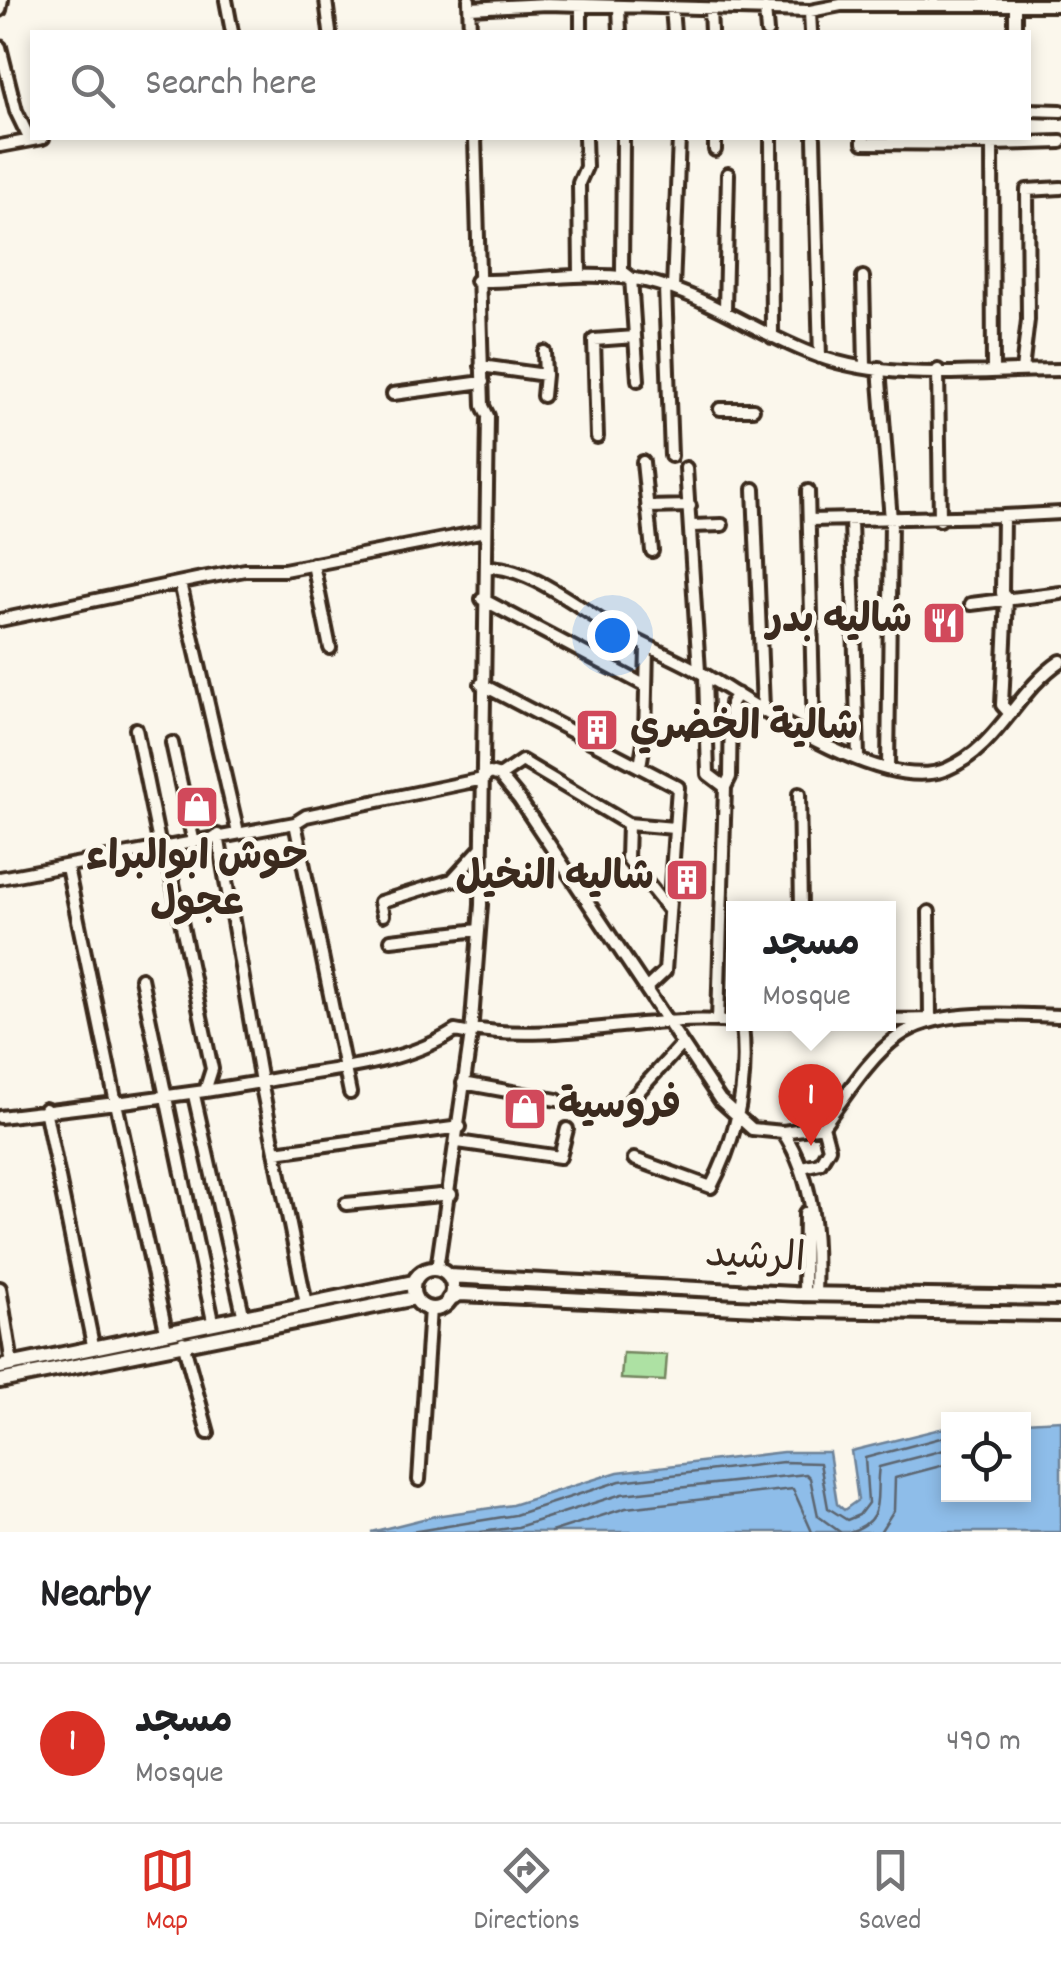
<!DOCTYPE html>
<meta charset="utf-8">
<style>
:root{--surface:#fff;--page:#f2f2f2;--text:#202124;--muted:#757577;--line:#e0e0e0;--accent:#d93025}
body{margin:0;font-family:Dekko,"Playpen Sans Arabic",sans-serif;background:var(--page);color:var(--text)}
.controls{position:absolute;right:30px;bottom:30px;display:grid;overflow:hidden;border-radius:0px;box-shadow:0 5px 15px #0003}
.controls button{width:90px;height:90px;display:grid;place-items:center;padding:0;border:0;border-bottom:2px solid var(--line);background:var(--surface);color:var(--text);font:50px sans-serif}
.you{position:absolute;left:612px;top:635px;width:35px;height:35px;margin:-25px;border:8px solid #fff;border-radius:50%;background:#1a73e8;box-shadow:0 0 0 15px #1a73e833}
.badge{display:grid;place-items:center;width:65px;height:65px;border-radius:50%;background:var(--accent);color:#fff;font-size:32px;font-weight:700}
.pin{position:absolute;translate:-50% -82px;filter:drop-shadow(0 2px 5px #0008)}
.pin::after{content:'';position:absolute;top:52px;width:35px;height:30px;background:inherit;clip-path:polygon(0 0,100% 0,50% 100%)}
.popup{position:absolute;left:726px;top:901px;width:170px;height:130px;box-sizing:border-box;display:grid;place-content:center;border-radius:0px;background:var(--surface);filter:drop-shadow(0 2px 8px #0005);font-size:32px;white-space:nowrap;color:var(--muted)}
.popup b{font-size:38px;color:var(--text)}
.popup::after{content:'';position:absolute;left:50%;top:100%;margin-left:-20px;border:20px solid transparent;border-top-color:var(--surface)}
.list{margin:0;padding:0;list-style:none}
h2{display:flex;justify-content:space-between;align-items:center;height:130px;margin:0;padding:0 40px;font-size:42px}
h2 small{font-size:32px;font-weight:400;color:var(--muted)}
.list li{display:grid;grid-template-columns:65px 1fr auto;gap:30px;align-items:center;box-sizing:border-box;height:160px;padding:0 40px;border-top:2px solid var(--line)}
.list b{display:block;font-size:38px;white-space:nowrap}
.list p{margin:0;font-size:32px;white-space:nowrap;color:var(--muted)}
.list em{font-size:32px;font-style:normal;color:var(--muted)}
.icon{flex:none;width:55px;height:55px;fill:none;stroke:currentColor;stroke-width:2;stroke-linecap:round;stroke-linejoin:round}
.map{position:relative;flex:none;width:1061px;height:1532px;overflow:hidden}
.search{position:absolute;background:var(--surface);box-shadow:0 5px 15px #0003;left:30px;right:30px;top:30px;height:110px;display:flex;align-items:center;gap:25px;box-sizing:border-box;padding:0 35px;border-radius:0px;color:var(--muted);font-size:38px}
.sheet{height:290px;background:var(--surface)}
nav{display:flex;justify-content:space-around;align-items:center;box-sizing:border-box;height:140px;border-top:2px solid var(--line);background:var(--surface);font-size:28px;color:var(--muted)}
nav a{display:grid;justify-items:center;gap:5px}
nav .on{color:var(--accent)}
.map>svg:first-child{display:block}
.green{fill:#ade1a3;stroke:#748660;stroke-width:2.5}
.water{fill:#8ebde9;stroke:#6d8298;stroke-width:2.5}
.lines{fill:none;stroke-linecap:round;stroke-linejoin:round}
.shore{stroke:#5c656f;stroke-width:2.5}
.minor-casing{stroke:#3b2a1e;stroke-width:18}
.major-casing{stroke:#3b2a1e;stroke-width:20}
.minor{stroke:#fbf7ec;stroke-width:10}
.major{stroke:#fbf7ec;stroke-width:12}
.labels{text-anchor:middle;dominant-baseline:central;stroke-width:9;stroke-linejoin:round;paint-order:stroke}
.poi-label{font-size:40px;font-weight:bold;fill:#3b2a1e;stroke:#fbf7ec;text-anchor:end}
.street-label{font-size:40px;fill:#3b2a1e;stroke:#fbf7ec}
</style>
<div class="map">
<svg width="1061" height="1532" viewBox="0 0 1061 1532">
<rect width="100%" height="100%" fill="#fbf7ec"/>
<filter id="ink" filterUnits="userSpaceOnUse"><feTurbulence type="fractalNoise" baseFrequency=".01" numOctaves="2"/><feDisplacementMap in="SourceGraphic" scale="20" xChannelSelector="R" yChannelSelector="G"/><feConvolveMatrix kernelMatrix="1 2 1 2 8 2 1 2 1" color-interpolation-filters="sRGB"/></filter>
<g filter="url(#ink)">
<path class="green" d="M 623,1353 L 667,1355 L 665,1381 L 621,1379 Z"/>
<path class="water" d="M 1061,1420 L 1061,1532 L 371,1532 L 435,1516 L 512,1505 L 618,1472 L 783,1452 L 829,1452 L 837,1504 L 844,1510 L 858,1500 L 851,1451 L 948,1427 L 948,1494 L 1024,1494 L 1024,1422 Z"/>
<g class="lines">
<path class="shore" d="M 411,1532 L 515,1515 L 620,1481 L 783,1462 L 820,1463 L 828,1508 L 847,1520 L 859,1515 L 868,1503 L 865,1458 L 948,1436
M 481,1532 L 518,1527 L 622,1494 L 806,1474 L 810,1478 L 818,1516 L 840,1532
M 551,1532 L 626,1508 L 793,1489 L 812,1532
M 849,1532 C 887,1520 874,1497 879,1467 L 948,1449
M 880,1532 L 894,1510 L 895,1478 L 948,1464"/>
<defs>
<path id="minor" d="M 226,0 L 232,32
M 326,0 L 330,32
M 469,0 L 470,32
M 581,7 L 581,32
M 619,7 L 620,32
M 470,8 L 547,4 L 810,11 L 841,5 L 1061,5
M 672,8 L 674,32
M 710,9 L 711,32
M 765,9 L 767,32
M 0,10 L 2,0
M 810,11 L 811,32
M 1015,32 L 1015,5
M 0,47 L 16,111 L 30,140
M 1028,110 L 1061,111
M 623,138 L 622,271 L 631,278 L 638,380
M 715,138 L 715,150
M 771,138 L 772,337
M 814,138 L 820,357
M 863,138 L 863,143 L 992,144
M 0,146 L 43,138
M 580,274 L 579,183 L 586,167 L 585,138
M 863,277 L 865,367
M 476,281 C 527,282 578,271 629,278 C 699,288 753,333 818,356 C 892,383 984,370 1061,370
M 665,287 L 671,456
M 673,289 L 679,138
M 725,310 L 728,174
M 544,352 L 545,375
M 481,366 L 545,375 L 543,396
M 879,368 L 891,520 L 888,769
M 938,370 L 940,520
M 1022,370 L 1028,320 L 1027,190 L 1061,188
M 993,372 L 992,144 L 1061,142
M 393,394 L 483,382
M 720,409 L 753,409
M 597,437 L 594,340 L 635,337
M 643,462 L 652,551
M 686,468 L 699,671
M 754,489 L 763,708
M 808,491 L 814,738
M 647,507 L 690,506
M 1003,516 L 1061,513
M 809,520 L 1003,516 L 1002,593 L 1007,599 L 1002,705 L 1010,714
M 851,520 L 858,757
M 692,526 L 722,525
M 313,564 L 330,648
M 488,567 C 529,567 576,606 610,626 C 638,643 669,655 698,671 C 754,703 882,796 947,769 C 999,747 1015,692 1061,661
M 180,583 L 238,833
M 482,599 L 646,686
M 971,604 L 1061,593
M 0,620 L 197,579 L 245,570 L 284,570 L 485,531
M 705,676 L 708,774 L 725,787 L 718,1021
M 481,684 L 678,787 L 665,971 L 646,989
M 136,729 L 160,847
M 172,743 L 193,839
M 640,766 L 645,737 L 647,646
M 500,776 L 522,761 L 628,824 L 627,858 L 667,908
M 725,787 L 730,777 L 731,703 L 737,694
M 799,794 L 801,908
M 295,823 L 350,1093
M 628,824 L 674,828
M 218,835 L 261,1082 C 325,1069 399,1067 455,1031 L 471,1034
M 165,845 L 212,1069 L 205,1091 L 261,1082 L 306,1304
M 67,867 L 116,1103 L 205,1091
M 0,878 L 295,823 L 306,816 L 483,779 L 490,773 L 500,776 L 519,799 L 720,1100 L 752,1129 L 783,1132 L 823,1126 C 845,1097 869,1057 899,1036 C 939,1007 1014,1015 1061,1016
M 452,880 L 481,848
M 929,912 L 930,1019
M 383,915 L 380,902 L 452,880 L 481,882
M 391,940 L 479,930
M 141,978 L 213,1321
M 888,1020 L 933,1019
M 472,1029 C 562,1043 646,1014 734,1022
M 463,1083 L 557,1100
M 194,1095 L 243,1314
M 629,1102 L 681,1045
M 45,1109 L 93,1345
M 0,1117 L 116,1103 L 166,1331
M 783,1132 C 815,1181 817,1238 815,1295
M 458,1142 L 560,1157 L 567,1129
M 275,1152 L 460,1127
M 634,1159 L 711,1187 C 738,1136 748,1081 742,1024
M 802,1167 L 820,1163 L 829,1148 L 823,1126
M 346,1204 L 451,1194
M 437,1269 L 471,1034 L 481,905 L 488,416 L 483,406 L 475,138
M 0,1288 L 12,1364
M 804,1295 L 805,1213
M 183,1342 L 208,1433
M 419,1480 L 430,1308"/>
<path id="major" d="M413 1289a20 20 0 1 1 40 0a20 20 0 1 1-40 0Z
M 448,1276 L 794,1294 L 1061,1298
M 449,1299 L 460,1294 L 803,1310 L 1061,1314
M 0,1367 L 414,1282
M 0,1381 L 415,1298"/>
</defs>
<use href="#minor" class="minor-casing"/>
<use href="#major" class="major-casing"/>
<use href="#minor" class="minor"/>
<use href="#major" class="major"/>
</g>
</g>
<defs>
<symbol id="restaurant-square" viewBox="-11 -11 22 22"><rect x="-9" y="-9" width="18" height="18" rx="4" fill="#d1495b" stroke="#fbf7ec"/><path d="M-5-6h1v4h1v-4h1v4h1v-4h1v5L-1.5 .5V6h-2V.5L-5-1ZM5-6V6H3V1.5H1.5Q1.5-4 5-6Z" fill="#fff"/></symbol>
<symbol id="building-square" viewBox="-11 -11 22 22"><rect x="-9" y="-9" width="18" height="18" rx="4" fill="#d1495b" stroke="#fbf7ec"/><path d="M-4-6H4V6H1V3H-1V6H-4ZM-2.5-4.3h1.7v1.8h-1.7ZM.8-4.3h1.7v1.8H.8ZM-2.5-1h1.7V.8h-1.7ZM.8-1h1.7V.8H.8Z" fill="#fff"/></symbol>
<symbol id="shop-square" viewBox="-11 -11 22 22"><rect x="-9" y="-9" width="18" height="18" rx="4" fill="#d1495b" stroke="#fbf7ec"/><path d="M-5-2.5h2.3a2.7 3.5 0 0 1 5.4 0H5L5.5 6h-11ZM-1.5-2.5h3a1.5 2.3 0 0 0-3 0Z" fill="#fff"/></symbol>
</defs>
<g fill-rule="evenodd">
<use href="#restaurant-square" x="919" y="598" width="50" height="50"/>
<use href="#building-square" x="572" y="705" width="50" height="50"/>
<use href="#shop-square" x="172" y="782" width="50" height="50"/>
<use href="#building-square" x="662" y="855" width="50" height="50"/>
<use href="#shop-square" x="500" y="1084" width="50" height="50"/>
</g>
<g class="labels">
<g class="poi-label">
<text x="912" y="623">شاليه بدر</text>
<text x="630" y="730" text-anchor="start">شالية الخضري</text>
<text x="197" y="860" text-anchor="middle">حوش ابوالبراء<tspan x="197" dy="46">عجول</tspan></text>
<text x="654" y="880">شاليه النخيل</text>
<text x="558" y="1109" text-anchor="start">فروسية</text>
</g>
<g class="street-label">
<text transform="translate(755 1260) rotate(3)">الرشيد</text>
</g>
</g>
</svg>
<div class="controls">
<button><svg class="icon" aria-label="locate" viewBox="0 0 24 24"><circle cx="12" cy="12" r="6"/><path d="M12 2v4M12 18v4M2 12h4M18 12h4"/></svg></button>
</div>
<div class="you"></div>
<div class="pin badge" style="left:811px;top:1146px">1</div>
<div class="popup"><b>مسجد</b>Mosque</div>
<div class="search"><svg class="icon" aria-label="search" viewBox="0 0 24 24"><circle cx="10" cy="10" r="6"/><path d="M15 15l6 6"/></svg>Search here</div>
</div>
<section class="sheet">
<h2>Nearby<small></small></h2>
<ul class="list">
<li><span class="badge">1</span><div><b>مسجد</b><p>Mosque</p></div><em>490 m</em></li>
</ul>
</section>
<nav>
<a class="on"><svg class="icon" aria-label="map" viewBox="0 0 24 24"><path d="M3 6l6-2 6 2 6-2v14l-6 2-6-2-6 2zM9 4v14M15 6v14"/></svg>Map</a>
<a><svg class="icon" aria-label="directions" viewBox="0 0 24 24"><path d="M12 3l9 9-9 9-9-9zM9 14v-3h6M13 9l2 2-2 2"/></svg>Directions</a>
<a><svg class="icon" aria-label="saved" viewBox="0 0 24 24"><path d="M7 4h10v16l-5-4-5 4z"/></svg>Saved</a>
</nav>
